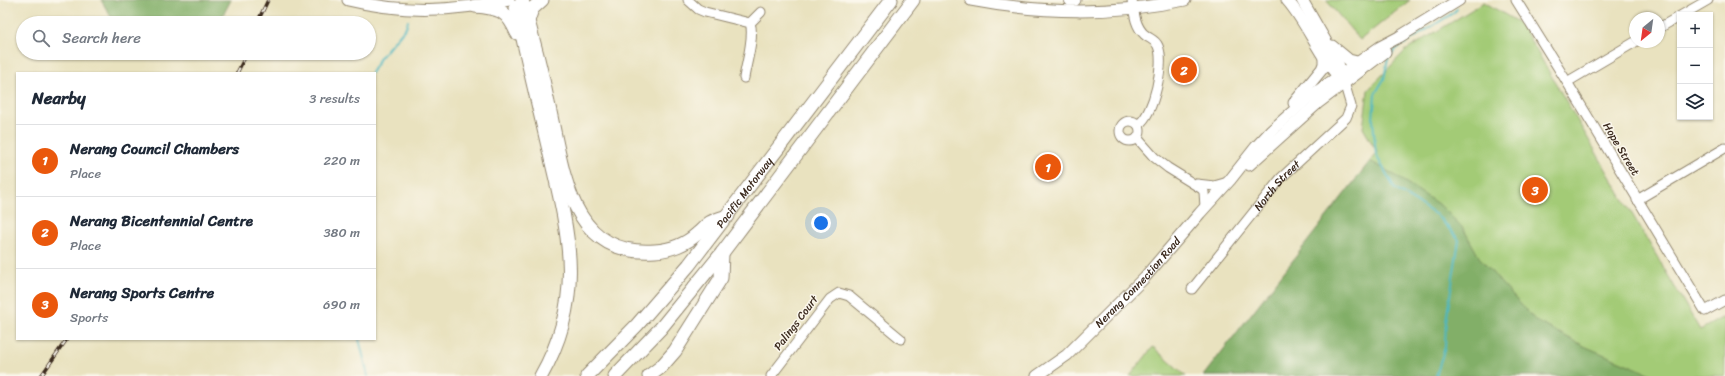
<!DOCTYPE html>
<meta charset="utf-8">
<style>
:root{--surface:#fff;--page:#f2f2f3;--text:#1f2937;--muted:#747a83;--line:#e0e1e3;--accent:#ea580c}
body{margin:0;font-family:Sriracha,sans-serif;background:var(--page);color:var(--text)}
.controls{position:absolute;right:12px;top:12px;display:grid;overflow:hidden;border-radius:0px;box-shadow:0 1px 3px #0004}
.controls button{width:36px;height:36px;display:grid;place-items:center;padding:0;border:0;border-bottom:1px solid var(--line);background:var(--surface);color:var(--text);font:20px sans-serif}
.compass{position:absolute;left:1629px;top:12px;width:36px;height:36px;border-radius:50%;background:var(--surface);box-shadow:0 1px 3px #0004;rotate:209deg}
.you{position:absolute;left:821px;top:223px;width:14px;height:14px;margin:-10px;border:3px solid #fff;border-radius:50%;background:#1a73e8;box-shadow:0 0 0 6px #1a73e833}
.badge{display:grid;place-items:center;width:26px;height:26px;border-radius:50%;background:var(--accent);color:#fff;font-size:13px;font-weight:700}
.pin{position:absolute;translate:-50% -50%;border:2px solid #fff;box-shadow:0 1px 4px #0006}
.list{margin:0;padding:0;list-style:none}
h2{display:flex;justify-content:space-between;align-items:center;height:52px;margin:0;padding:0 16px;font-size:17px}
h2 small{font-size:13px;font-weight:400;color:var(--muted)}
.list li{display:grid;grid-template-columns:26px 1fr auto;gap:12px;align-items:center;box-sizing:border-box;height:72px;padding:0 16px;border-top:1px solid var(--line)}
.list b{display:block;font-size:15px;white-space:nowrap}
.list p{margin:0;font-size:13px;white-space:nowrap;color:var(--muted)}
.list em{font-size:13px;font-style:normal;color:var(--muted)}
.icon{flex:none;width:22px;height:22px;fill:none;stroke:currentColor;stroke-width:2;stroke-linecap:round;stroke-linejoin:round}
.map{position:relative;flex:none;width:1725px;height:376px;overflow:hidden}
.search{position:absolute;background:var(--surface);box-shadow:0 1px 3px #0004;left:16px;top:16px;width:360px;height:44px;display:flex;align-items:center;gap:10px;box-sizing:border-box;padding:0 14px;border-radius:22px;color:var(--muted);font-size:15px}
.panel{position:absolute;background:var(--surface);box-shadow:0 1px 3px #0004;left:16px;top:72px;width:360px;height:268px;border-radius:0px}
.map>svg:first-child{display:block}
.green{fill:#a3cb76;stroke:#6f7a4a}
.forest{fill:#82af67;stroke:#5e6c42}
.lines{fill:none;stroke-linecap:round;stroke-linejoin:round}
.stream{stroke:#49b8c2;stroke-width:2}
.minor-casing{stroke:#92866e;stroke-width:11}
.major-casing{stroke:#92866e;stroke-width:13}
.highway-casing{stroke:#92866e;stroke-width:15}
.minor{stroke:#fff;stroke-width:9}
.major{stroke:#fff;stroke-width:11}
.highway{stroke:#fff;stroke-width:13}
.rail-casing{stroke:#3b2a1e;stroke-width:3.5}
.rail{stroke:#fbf7ec;stroke-width:2;stroke-dasharray:6;stroke-linecap:butt}
.labels{text-anchor:middle;dominant-baseline:central;stroke-width:3;stroke-linejoin:round;paint-order:stroke}
.street-label{font-size:11px;fill:#3b2a1e;stroke:#fbf7ec}
</style>
<div class="map">
<svg width="1725" height="376" viewBox="0 0 1725 376">
<rect width="100%" height="100%" fill="#fbf7ec"/>
<filter id="ink" filterUnits="userSpaceOnUse"><feTurbulence type="fractalNoise" baseFrequency=".025" numOctaves="2"/><feDisplacementMap in="SourceGraphic" scale="8" xChannelSelector="R" yChannelSelector="G"/><feConvolveMatrix kernelMatrix="1 2 1 2 8 2 1 2 1" color-interpolation-filters="sRGB"/></filter>
<filter id="wash" filterUnits="userSpaceOnUse"><feTurbulence type="fractalNoise" baseFrequency=".012" numOctaves="4" result="noise"/><feDisplacementMap in="SourceGraphic" scale="16" xChannelSelector="R" yChannelSelector="G"/><feGaussianBlur stdDeviation="0.9" result="paint"/><feColorMatrix in="noise" values="0 0 0 0 0 0 0 0 0 0 0 0 0 0 0 0 0 1.4 0 .05"/><feComposite in="paint" operator="in"/></filter>
<g filter="url(#wash)">
<rect width="100%" height="100%" fill="#e9e2bf"/>
<path class="green" d="M 1326,0 L 1410,0 L 1360,40 Z
M 1484,2 L 1521,24 L 1700,330 L 1725,316 L 1725,376 L 1649,376 L 1537,329 L 1407,213 L 1370,161 L 1377,152 L 1363,128 L 1368,90 L 1405,51 Z
M 1153,347 L 1186,376 L 1130,376 Z"/>
<path class="forest" d="M 101,0 L 231,0 L 219,23 L 145,23 L 111,17 Z
M 1370,161 L 1393,174 L 1441,206 L 1463,228 L 1479,257 L 1501,283 L 1536,321 L 1586,347 L 1655,376 L 1203,376 Z"/>
<g class="lines">
<path class="stream" d="M 371,73 L 380,58 L 406,27 L 408,21
M 359,339 L 368,376
M 1436,376 L 1445,347 L 1446,321 L 1459,240 L 1438,216 L 1395,189 L 1376,155 L 1373,120 L 1375,94 L 1384,79 L 1388,58 L 1396,49 L 1453,13 L 1457,9"/>
</g>
</g>
<g filter="url(#ink)">
<g class="lines">
<defs>
<g id="minor">
<path d="M 688,0 L 698,9 L 705,12 L 750,23 C 755,36 746,64 744,78"/>
<path d="M 1132,0 C 1134,12 1135,26 1144,34 C 1149,39 1155,39 1158,46 C 1165,63 1154,113 1139,124"/>
<path d="M 1516,0 L 1567,82 L 1705,311 L 1725,300"/>
<path d="M 1682,15 L 1708,0"/>
<path d="M 750,23 L 761,12"/>
<path d="M 1659,28 L 1680,16"/>
<path d="M 1567,82 L 1635,42"/>
<circle cx="1130" cy="131" r="10"/>
<path d="M 1138,139 L 1154,157 L 1168,168 L 1202,189 L 1204,192 L 1205,207"/>
<path d="M 1197,184 L 1214,186 L 1228,182"/>
<path d="M 1637,200 L 1725,148"/>
<path id="s1" d="M 1192,289 L 1281,178 L 1346,118 L 1351,106 L 1344,82"/>
<path d="M 771,376 L 830,299 L 839,293 L 849,296 L 901,339"/>
</g>
<g id="major">
<path d="M 348,0 C 405,14 452,11 509,0"/>
<path d="M 971,0 C 1044,14 1112,15 1185,0"/>
<path d="M 1070,0 L 1075,0"/>
<path d="M 1287,0 C 1309,25 1319,58 1343,81"/>
<path d="M 1302,0 L 1337,61 L 1344,80"/>
<path d="M 1332,46 L 1349,60 L 1357,62"/>
<path d="M 1294,103 L 1322,69 L 1324,64 L 1324,59"/>
<path d="M 1249,165 L 1319,102 L 1385,52"/>
<path id="s2" d="M 1037,376 L 1067,355 L 1145,277 L 1200,213 L 1230,180 L 1256,147 L 1272,130 L 1308,98 L 1380,47 L 1399,37 L 1459,0"/>
</g>
<g id="highway">
<path d="M 522,0 C 532,34 541,68 548,103 C 563,165 567,258 655,251 C 670,250 686,244 697,234 C 701,231 704,227 708,224 C 713,220 721,218 728,216"/>
<path d="M 475,6 C 499,8 507,10 517,33"/>
<path d="M 516,7 C 526,54 537,100 548,146 C 568,231 587,295 541,376"/>
<path d="M 528,21 L 532,9 L 542,0"/>
<path id="s3" d="M 587,376 L 637,325 L 689,265 L 891,0"/>
<path d="M 615,376 L 661,328 L 722,253 L 913,0"/>
<path d="M 649,376 L 661,367 L 675,351 L 721,278 L 722,253"/>
</g>
</defs>
<use href="#minor" class="minor-casing"/>
<use href="#major" class="major-casing"/>
<use href="#highway" class="highway-casing"/>
<use href="#minor" class="minor"/>
<use href="#major" class="major"/>
<use href="#highway" class="highway"/>
<defs>
<path id="rail" d="M 257,23 L 268,0
M 237,73 L 247,53
M 41,376 L 67,339"/>
</defs>
<use href="#rail" class="rail-casing"/>
<use href="#rail" class="rail"/>
</g>
</g>
<g class="labels">
<g class="street-label">
<text transform="translate(1621 149) rotate(59)">Hope Street</text>
<text stroke="none"><textPath href="#s1" startOffset="134">North Street</textPath></text>
<text stroke="none"><textPath href="#s3" startOffset="242">Pacific Motorway</textPath></text>
<text stroke="none"><textPath href="#s2" startOffset="138">Nerang Connection Road</textPath></text>
<text transform="translate(796 323) rotate(-53)">Palings Court</text>
</g>
</g>
</svg>
<div class="controls">
<button>+</button>
<button>−</button>
<button><svg class="icon" aria-label="layers" viewBox="0 0 24 24"><path d="M12 4l9 5-9 5-9-5zM3 14l9 5 9-5"/></svg></button>
</div>
<svg class="compass" viewBox="-18 -18 36 36"><path d="M0-13l5 13h-10z" fill="#e53935"/><path d="M0 13l5-13h-10z" fill="#747a83"/></svg>
<div class="you"></div>
<div class="pin badge" style="left:1048px;top:167px">1</div>
<div class="pin badge" style="left:1184px;top:70px">2</div>
<div class="pin badge" style="left:1535px;top:190px">3</div>
<div class="search"><svg class="icon" aria-label="search" viewBox="0 0 24 24"><circle cx="10" cy="10" r="6"/><path d="M15 15l6 6"/></svg>Search here</div>
<section class="panel">
<h2>Nearby<small>3 results</small></h2>
<ul class="list">
<li><span class="badge">1</span><div><b>Nerang Council Chambers</b><p>Place</p></div><em>220 m</em></li>
<li><span class="badge">2</span><div><b>Nerang Bicentennial Centre</b><p>Place</p></div><em>380 m</em></li>
<li><span class="badge">3</span><div><b>Nerang Sports Centre</b><p>Sports</p></div><em>690 m</em></li>
</ul>
</section>
</div>
